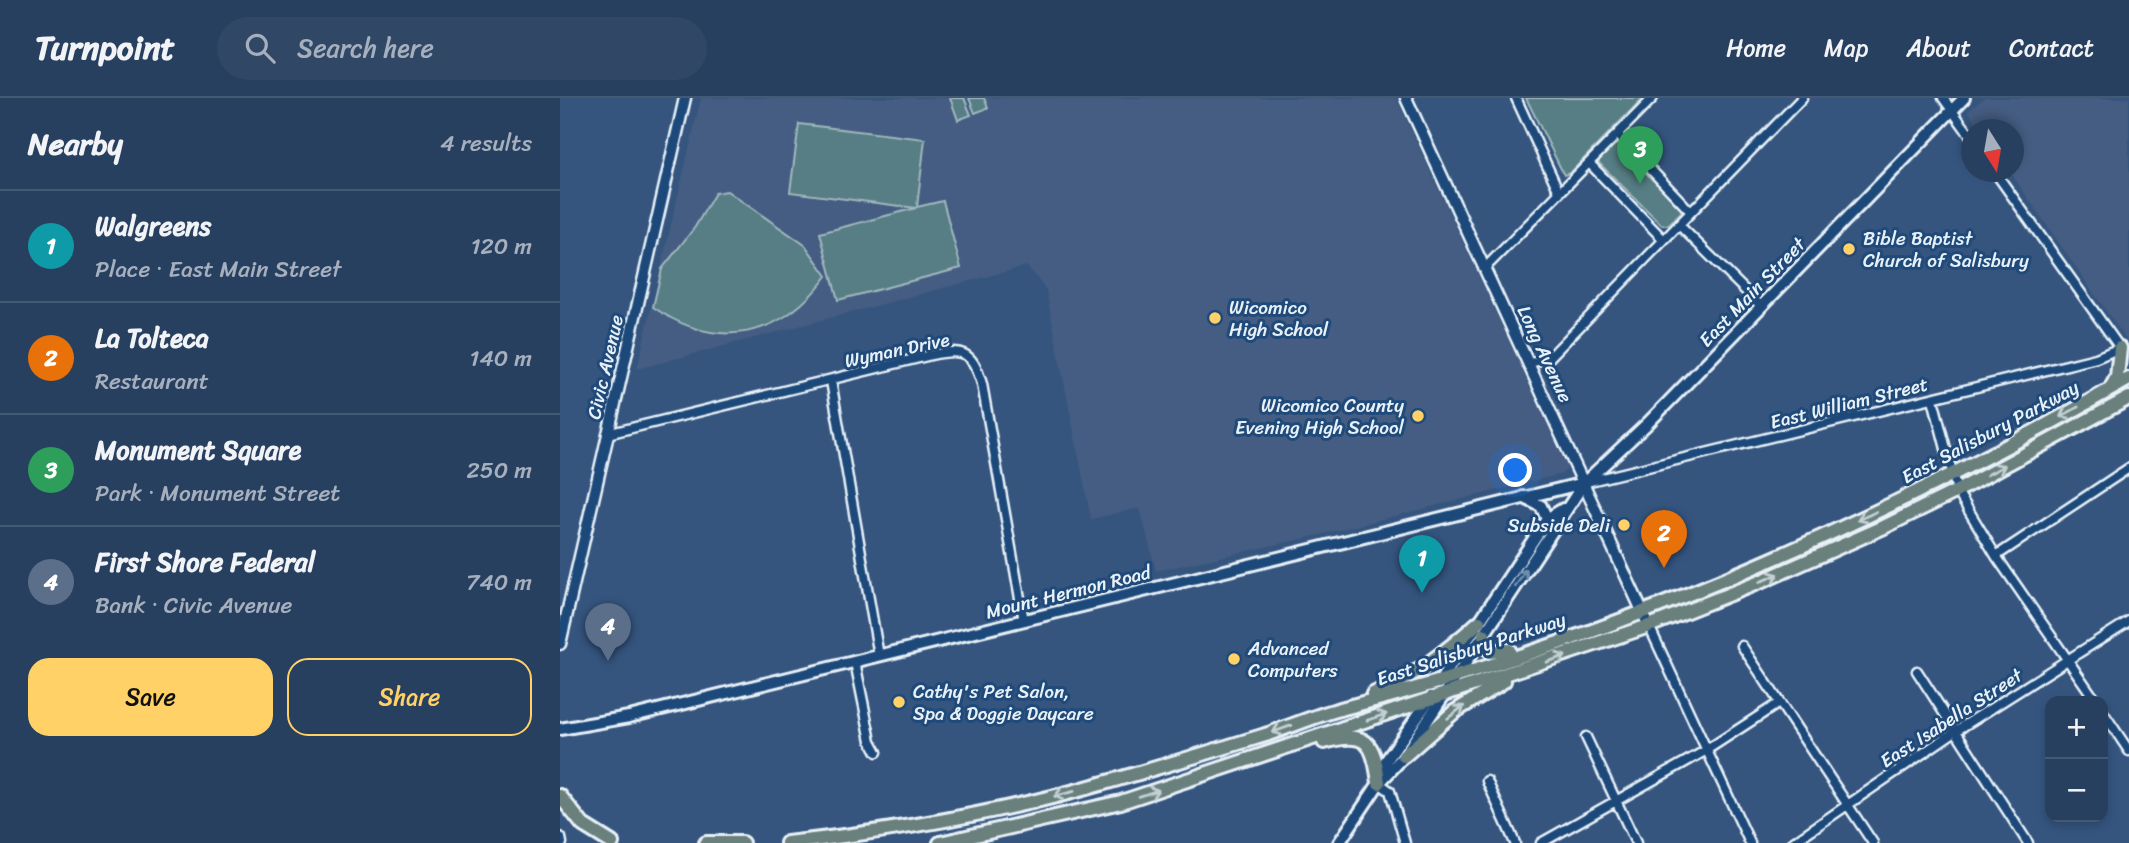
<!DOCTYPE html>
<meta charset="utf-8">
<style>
:root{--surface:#28405f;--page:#304765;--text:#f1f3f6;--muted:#a5afbd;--line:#445974;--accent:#ffd166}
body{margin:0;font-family:Sriracha,sans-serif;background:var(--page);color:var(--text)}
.controls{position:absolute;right:21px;bottom:21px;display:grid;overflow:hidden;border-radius:14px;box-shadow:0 4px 10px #0003}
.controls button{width:63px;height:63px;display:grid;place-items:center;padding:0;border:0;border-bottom:2px solid var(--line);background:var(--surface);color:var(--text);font:35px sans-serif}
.compass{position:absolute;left:1401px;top:21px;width:63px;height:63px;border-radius:50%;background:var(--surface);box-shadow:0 4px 10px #0003;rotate:169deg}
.you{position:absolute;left:956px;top:373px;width:24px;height:24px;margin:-18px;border:5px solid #fff;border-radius:50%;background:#1a73e8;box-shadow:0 0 0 10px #1a73e833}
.badge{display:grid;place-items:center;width:46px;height:46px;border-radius:50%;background:var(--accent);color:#fff;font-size:23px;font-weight:700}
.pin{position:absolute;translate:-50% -58px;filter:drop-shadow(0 2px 4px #0008)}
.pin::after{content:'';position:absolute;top:37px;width:24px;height:21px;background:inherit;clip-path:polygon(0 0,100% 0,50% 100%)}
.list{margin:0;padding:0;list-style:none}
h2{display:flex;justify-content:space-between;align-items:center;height:91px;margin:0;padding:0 28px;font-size:30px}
h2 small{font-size:23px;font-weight:400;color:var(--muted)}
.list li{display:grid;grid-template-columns:46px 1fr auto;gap:21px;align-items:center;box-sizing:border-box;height:112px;padding:0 28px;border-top:2px solid var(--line)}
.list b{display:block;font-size:26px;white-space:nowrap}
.list p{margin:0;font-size:23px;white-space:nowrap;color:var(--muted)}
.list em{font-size:23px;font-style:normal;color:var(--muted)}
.actions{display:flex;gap:14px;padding:21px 28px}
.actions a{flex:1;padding:16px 0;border:2px solid var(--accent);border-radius:21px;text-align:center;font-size:24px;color:var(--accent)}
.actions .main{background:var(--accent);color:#111}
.icon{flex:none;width:38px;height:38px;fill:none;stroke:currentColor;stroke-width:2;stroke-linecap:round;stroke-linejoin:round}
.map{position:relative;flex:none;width:1569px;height:745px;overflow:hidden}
header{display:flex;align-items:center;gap:42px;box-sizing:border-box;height:98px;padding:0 35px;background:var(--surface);border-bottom:2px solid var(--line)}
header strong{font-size:33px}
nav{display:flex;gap:38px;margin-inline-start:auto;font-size:24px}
.search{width:490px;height:63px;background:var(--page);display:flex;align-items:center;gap:18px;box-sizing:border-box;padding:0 24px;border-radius:38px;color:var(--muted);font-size:26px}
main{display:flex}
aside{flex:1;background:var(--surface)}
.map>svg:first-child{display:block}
.built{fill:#445d82}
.green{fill:#577e84;stroke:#a0b8be;stroke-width:2}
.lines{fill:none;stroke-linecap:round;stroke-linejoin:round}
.minor-casing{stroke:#e8f1f8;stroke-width:13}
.tertiary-casing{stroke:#e8f1f8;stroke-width:15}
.secondary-casing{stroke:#e8f1f8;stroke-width:16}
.primary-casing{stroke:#e8f1f8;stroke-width:18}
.minor{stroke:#1f4a7a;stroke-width:8}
.tertiary{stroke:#1f4a7a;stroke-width:10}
.secondary{stroke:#1f4a7a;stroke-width:10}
.primary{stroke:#6a807d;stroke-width:12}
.oneway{stroke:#c2cfd3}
.oneway2{stroke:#6f8dac}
.poi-dot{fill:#ffd166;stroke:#1f4a7a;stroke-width:2.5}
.labels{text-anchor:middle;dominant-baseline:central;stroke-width:6;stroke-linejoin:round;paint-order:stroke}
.poi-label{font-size:19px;fill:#e8f1f8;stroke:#1f4a7a;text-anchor:start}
.street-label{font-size:19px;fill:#e8f1f8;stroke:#1f4a7a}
</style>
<header>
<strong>Turnpoint</strong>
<div class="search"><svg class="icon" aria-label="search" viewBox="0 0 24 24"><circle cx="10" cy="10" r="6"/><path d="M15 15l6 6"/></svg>Search here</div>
<nav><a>Home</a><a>Map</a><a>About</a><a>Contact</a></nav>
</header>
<main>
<aside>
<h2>Nearby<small>4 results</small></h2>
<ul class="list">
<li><span class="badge" style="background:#0f9aa8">1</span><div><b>Walgreens</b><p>Place · East Main Street</p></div><em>120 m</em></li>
<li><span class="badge" style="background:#e8710a">2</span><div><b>La Tolteca</b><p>Restaurant</p></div><em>140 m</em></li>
<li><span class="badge" style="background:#2e9e5b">3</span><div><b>Monument Square</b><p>Park · Monument Street</p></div><em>250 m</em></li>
<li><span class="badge" style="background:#5c6f8a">4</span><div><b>First Shore Federal</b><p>Bank · Civic Avenue</p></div><em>740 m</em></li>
</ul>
<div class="actions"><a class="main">Save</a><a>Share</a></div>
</aside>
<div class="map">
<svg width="1569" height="745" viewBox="0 0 1569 745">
<rect width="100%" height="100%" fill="#35557f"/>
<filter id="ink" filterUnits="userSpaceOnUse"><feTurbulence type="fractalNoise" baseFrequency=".0143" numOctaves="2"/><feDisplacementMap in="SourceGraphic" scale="14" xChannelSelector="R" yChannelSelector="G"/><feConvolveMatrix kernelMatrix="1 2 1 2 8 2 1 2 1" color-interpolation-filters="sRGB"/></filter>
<g filter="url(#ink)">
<path class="built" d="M 141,0 L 836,0 L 1007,368 L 1006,372 L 1002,376 L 755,438 L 596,473 L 580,410 L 531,421 L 486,192 L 467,168 L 77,271 Z
M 1424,0 L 1569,0 L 1569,246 L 1450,74 L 1454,74 L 1454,32 L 1421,31 L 1408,13 Z"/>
<path class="green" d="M 390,0 L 404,0 L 411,17 L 398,22 Z
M 409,0 L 424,0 L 428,10 L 415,15 Z
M 966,0 L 1083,0 L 1010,75 L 1004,77 Z
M 239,26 L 365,41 L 357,109 L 383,103 L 401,170 L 278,202 L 260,135 L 356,110 L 230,94 Z
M 1060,46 L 1121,106 L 1122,113 L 1108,127 L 1102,127 L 1039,65 L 1039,60 L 1053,47 Z
M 167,93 L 245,147 L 267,178 C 221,240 158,254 93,209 L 102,171 L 135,129 L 155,95 Z"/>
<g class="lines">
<defs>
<path id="minor" d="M 956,0 L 999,94
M 1383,0 L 1412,40
M 1059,38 L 1131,114
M 1031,67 L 1104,142
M 1119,127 L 1202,209
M 925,170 L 1093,0
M 970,265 L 989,260 L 1242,0
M 271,283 L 319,558
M 1373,301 L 1397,393 L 1436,458 L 1536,603
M 47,336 L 371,257 C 403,250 412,253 422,286 L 464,523
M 1026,384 L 1536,260 L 1560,250 L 1435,74
M 1436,458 L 1569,370
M 1089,528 L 1190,745
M 1182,548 L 1313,745
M 295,564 L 311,643 L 317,654
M 1357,573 L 1468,745
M 1543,614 L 1569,653
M 1026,639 L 1076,745
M 927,683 L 955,745
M 819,685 L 830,693 L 845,745
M 981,745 L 1145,653 L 1219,605
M 1232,745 L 1394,634 L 1569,523"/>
<path id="tertiary" d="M 846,0 L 1089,528
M 0,546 L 125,0
M 0,740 L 1,745"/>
<path id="secondary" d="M 963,399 L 981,408 L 987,421
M 879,585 L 987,421 L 1003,411
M 0,631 L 69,619 L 1024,385
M 820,679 L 821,670 L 871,599
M 779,745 L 819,685 L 844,658 L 1024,385 L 1088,325 L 1404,0"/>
<path id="primary" d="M 1551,290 L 1557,279 L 1560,250
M 924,537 L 930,554 L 949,552
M 813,596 C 855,578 886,554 919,524
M 764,644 C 807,632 814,644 819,685
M 844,658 L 894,614 L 944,583
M 0,698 L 23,727 L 52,745
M 146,745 L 182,745
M 227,745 C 334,733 441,715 544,685 C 597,670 650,654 702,638 C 730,629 756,617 784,610 C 1059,539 1323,422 1569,281
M 380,745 L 561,704 L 1089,528 L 1200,484 L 1324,429 L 1397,393 L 1569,300"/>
</defs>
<use href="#minor" class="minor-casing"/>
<use href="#tertiary" class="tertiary-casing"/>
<use href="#secondary" class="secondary-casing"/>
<use href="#primary" class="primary-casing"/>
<use href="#minor" class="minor"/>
<use href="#tertiary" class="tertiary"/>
<use href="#secondary" class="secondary"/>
<use href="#primary" class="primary"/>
</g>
<defs><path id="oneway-shaft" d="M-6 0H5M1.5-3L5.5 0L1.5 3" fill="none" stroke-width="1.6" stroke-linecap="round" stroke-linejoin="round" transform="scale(1.75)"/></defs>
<g class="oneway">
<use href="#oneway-shaft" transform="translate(1509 314) rotate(151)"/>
<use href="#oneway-shaft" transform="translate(1436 372) rotate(-28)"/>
<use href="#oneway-shaft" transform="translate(1307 418) rotate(155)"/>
<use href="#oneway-shaft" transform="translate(1209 480) rotate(-23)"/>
<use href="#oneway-shaft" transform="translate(996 561) rotate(-19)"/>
<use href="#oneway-shaft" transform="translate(896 614) rotate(-37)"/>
<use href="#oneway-shaft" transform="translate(817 619) rotate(-18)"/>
<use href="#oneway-shaft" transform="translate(722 631) rotate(160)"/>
<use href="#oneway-shaft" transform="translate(589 695) rotate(-18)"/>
<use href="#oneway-shaft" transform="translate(504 696) rotate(166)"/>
</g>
<use class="oneway2" href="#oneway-shaft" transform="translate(961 480) rotate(-57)"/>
</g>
<g class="poi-dot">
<circle cx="1289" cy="151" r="7"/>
<circle cx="655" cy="220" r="7"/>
<circle cx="858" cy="318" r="7"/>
<circle cx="1064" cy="427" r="7"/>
<circle cx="674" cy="561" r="7"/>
<circle cx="339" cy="604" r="7"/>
</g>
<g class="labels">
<g class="poi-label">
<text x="1303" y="140">Bible Baptist<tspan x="1303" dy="22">Church of Salisbury</tspan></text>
<text x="669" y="209">Wicomico<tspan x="669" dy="22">High School</tspan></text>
<text x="844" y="307" text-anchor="end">Wicomico County<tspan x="844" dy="22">Evening High School</tspan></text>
<text x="1050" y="427" text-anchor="end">Subside Deli</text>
<text x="688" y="550">Advanced<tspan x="688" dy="22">Computers</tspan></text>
<text x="353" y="593">Cathy's Pet Salon,<tspan x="353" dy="22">Spa &amp; Doggie Daycare</tspan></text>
</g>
<g class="street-label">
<text transform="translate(1192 194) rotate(-46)">East Main Street</text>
<text transform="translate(337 252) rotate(-12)">Wyman Drive</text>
<text transform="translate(985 256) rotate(65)">Long Avenue</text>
<text transform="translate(45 269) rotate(-77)">Civic Avenue</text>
<text transform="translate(1289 305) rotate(-14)">East William Street</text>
<text transform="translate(1430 334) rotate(-28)">East Salisbury Parkway</text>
<text transform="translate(508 494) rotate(-14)">Mount Hermon Road</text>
<text transform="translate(911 551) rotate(-18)">East Salisbury Parkway</text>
<text transform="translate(1391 620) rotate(-33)">East Isabella Street</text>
</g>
</g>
</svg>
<div class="controls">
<button>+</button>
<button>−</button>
</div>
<svg class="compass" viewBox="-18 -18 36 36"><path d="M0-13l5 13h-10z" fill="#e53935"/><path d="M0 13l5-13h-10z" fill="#a5afbd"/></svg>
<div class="you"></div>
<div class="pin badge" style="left:862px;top:495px;background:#0f9aa8">1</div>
<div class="pin badge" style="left:1104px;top:470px;background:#e8710a">2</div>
<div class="pin badge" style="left:1080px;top:86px;background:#2e9e5b">3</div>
<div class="pin badge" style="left:48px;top:563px;background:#5c6f8a">4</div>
</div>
</main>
